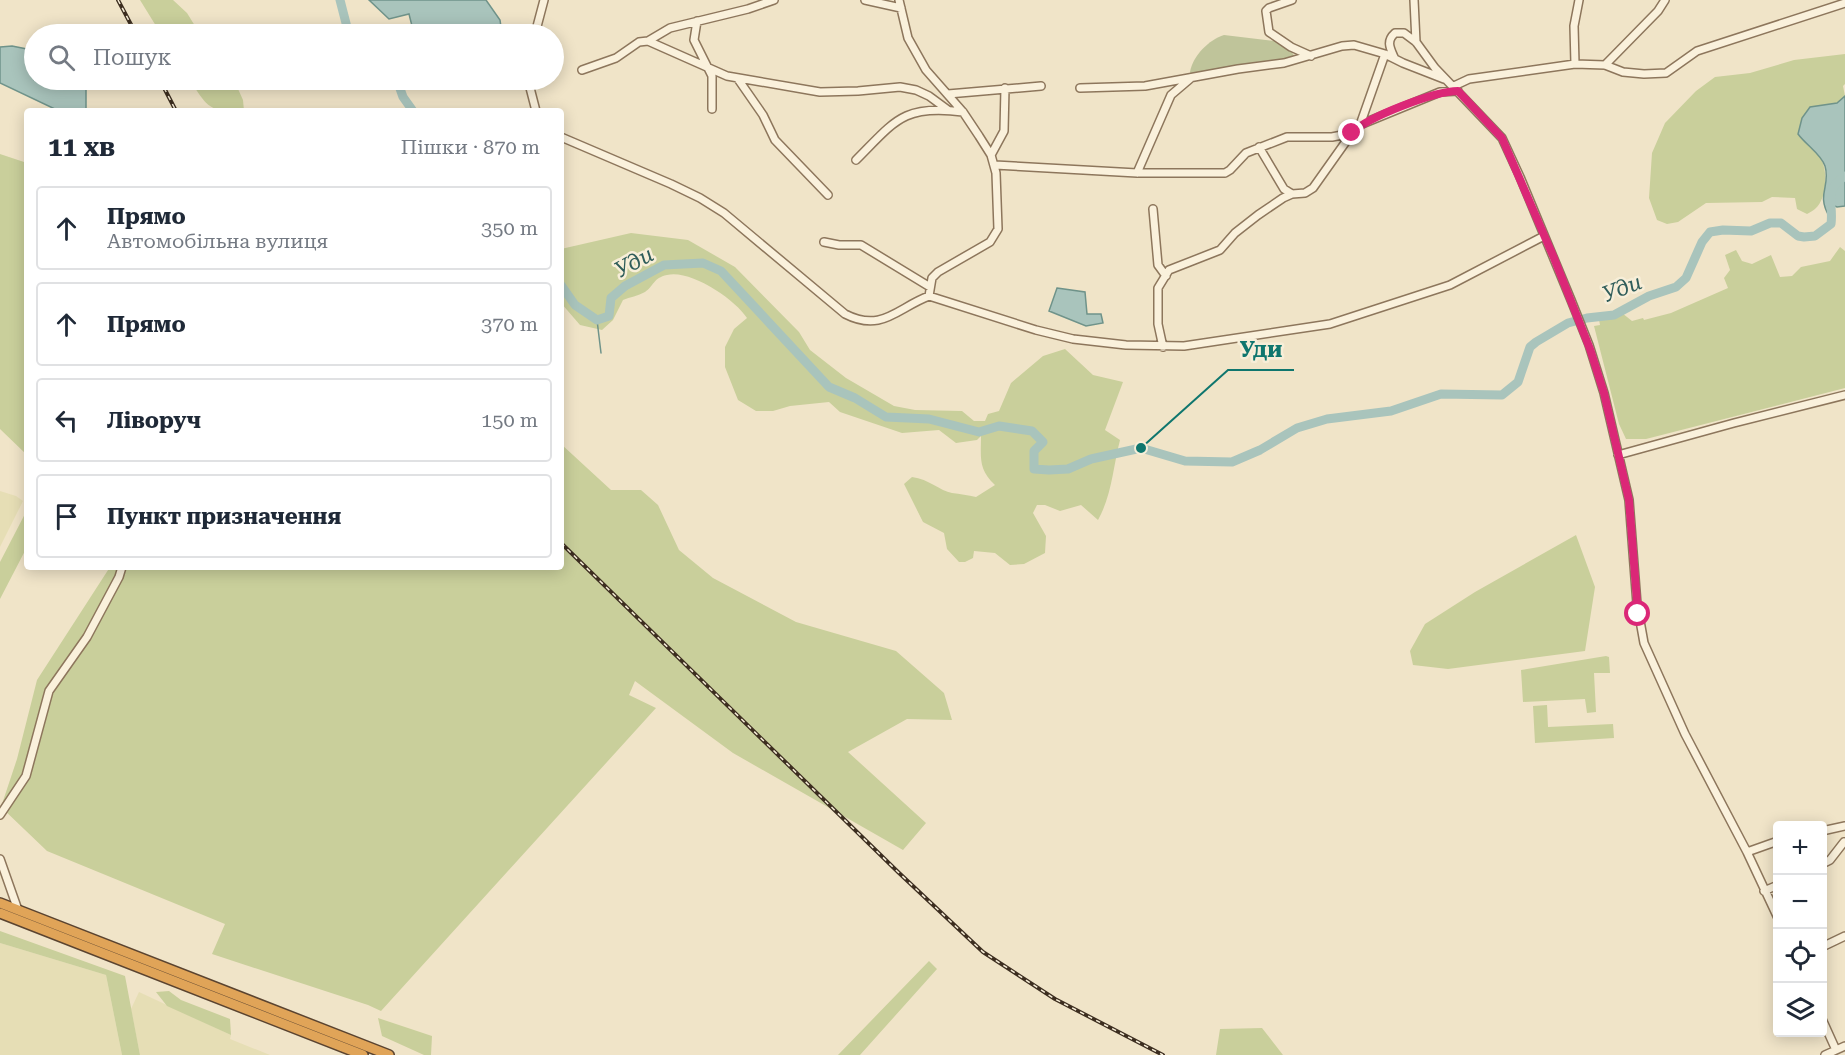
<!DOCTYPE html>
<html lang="uk">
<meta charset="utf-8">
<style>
:root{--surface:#fff;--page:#f6f6f7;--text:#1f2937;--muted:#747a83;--line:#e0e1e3}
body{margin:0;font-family:"Roboto Serif",serif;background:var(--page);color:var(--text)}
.controls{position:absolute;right:18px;bottom:18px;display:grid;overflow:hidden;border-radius:6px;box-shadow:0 3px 15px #0003}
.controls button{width:54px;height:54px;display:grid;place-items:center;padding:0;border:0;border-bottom:2px solid var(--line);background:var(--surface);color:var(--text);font:30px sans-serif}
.stop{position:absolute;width:18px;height:18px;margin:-14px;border:4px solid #db2777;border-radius:50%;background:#fff}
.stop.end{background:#db2777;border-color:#fff;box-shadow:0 2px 6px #0008}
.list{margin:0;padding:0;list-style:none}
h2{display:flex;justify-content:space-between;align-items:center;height:78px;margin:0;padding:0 24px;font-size:26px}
h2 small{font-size:20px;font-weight:400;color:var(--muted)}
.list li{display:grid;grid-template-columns:39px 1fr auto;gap:18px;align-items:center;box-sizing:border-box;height:84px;margin:0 12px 12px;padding:0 12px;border:2px solid var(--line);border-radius:6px}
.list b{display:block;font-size:22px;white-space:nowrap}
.list p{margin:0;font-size:20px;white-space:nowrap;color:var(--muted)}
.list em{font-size:20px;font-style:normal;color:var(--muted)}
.icon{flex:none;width:33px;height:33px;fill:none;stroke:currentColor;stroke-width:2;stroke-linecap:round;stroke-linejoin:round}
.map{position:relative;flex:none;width:1845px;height:1055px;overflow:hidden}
.search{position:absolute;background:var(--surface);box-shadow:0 3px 15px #0003;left:24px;top:24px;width:540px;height:66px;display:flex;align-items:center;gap:15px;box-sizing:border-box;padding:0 21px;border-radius:33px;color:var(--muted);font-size:22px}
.panel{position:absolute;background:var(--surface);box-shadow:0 3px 15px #0003;left:24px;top:108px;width:540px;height:462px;border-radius:6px}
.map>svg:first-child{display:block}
.farmland{fill:#e6deb5}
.green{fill:#c9cf9b}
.cemetery{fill:#bfc49a}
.water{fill:#a9c4bc;stroke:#6f938a;stroke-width:1.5}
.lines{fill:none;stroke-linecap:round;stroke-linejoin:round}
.stream{stroke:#6f938a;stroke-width:1.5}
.river{stroke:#a9c4bc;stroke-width:9}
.minor-casing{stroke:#8d765c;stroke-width:10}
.highway-casing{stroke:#5b4430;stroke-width:12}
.minor{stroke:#faf1dc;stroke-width:7}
.highway{stroke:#e0a458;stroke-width:9}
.rail-casing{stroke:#3d2e20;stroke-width:4}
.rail{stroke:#f7eed8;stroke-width:1.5;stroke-dasharray:4.5;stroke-linecap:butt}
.route{stroke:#db2777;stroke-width:8}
.labels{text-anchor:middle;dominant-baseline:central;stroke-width:5;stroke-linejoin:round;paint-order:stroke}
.water-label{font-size:22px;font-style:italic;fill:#2f5d5a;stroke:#f7eed8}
.leader{fill:none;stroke:#0f766e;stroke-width:2}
.callout-dot{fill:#0f766e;stroke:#f7eed8;stroke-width:2}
.callout-label{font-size:22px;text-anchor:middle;font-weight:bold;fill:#0f766e;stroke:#f7eed8;stroke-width:5;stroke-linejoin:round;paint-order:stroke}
</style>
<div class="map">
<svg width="1845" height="1055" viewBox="0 0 1845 1055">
<rect width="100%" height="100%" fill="#f0e4c8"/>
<path class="farmland" d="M 0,491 L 16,496 L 23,501 L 0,547 Z
M 0,943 L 106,975 L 122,1055 L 0,1055 Z
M 139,992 L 231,1035 L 230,1039 L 270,1055 L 140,1055 L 131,1009 Z"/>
<path class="green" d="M 140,0 L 173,0 L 187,13 L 200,34 L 161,34 Z
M 1845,54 L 1845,84 L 1843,86 L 1845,96 L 1837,103 L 1810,107 L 1802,118 L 1798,134 C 1805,144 1816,150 1821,159 C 1828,171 1827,199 1815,209 C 1813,211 1810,212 1807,214 L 1797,209 L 1795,198 L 1772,197 L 1762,202 L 1706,203 L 1678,222 L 1667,224 L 1657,220 L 1649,198 L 1652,153 L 1665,123 L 1696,91 L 1715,77 L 1750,73 L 1794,60 Z
M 190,80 L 234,80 L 243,100 L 244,111 C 210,113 207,107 190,80 Z
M 0,154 L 27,163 L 27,455 L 0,429 Z
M 631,233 L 688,240 L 735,267 L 799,332 L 810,350 L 846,378 L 894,406 L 915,410 L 962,411 L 974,421 L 985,421 L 988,414 L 999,411 L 1011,383 L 1043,356 L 1065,349 L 1093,375 L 1123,382 L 1105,430 L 1120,440 C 1113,467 1112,495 1098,520 L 1081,505 L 1060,511 L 1045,505 L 1037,505 L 1033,513 L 1046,536 L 1045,553 L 1024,564 L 1010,565 L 995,553 L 974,551 L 973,558 L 965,562 L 959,562 L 947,549 L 944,533 L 923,522 L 904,484 L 912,477 C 929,479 940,491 952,493 C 960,494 968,495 976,497 L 995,485 C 978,469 981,458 981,436 L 977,440 L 956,443 L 939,430 L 902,433 L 840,412 L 829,402 L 790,406 L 773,411 L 756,411 L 738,400 L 725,367 L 725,347 L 734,329 L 747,318 C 735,299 690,269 667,275 C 653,278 654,286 645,292 C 638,296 630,297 623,300 L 613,320 L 602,330 L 580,325 L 561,303 L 561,249 Z
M 1840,247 L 1845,251 L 1845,388 L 1646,439 L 1626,439 L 1619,424 L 1594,326 L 1600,325 L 1599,320 L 1622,313 L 1632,321 L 1643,318 L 1644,320 L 1671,313 L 1728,288 L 1724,278 L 1730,270 L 1725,255 L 1736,250 L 1742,261 L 1752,264 L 1771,255 L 1780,277 L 1792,276 L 1801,267 L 1830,261 Z
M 561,444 L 611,490 L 641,490 L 658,505 L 679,550 L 713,578 L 796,622 L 896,651 L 944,693 L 952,720 L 907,719 L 848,752 L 926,823 L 903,850 L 733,753 L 635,681 L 629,695 L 656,708 L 381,1011 L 368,1005 L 212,954 L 225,924 L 47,851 L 1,807 L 17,759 L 37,680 L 110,567 L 561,567 Z
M 27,510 L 27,547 L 0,599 L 0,562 Z
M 1576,535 L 1595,587 L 1585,651 L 1448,669 L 1413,665 L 1410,651 L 1425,624 L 1475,592 Z
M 1606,656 L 1609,657 L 1610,673 L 1594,673 L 1596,712 L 1587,713 L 1585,699 L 1523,702 L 1521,670 Z
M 1547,705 L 1548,727 L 1613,724 L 1614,738 L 1535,743 L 1533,706 Z
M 0,931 L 125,976 L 140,1055 L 122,1055 L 106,975 L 0,943 Z
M 929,961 L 937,969 L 860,1055 L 838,1055 Z
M 169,991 L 181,1000 L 230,1019 L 231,1035 L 167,1006 L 156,992 Z
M 378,1018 L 432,1036 L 431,1055 L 424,1055 L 382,1036 Z
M 1262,1028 L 1283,1055 L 1216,1055 L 1220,1029 Z"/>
<path class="cemetery" d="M 1224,35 L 1275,41 L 1291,51 L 1295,57 L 1294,60 L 1191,75 L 1190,72 C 1193,55 1209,40 1224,35 Z"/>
<path class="water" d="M 369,0 L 486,0 L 500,20 L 502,34 L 414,34 L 409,14 L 389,19 Z
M 12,46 L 27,49 L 34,53 L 34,80 L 86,80 L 86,110 L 59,111 L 0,83 L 0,47 Z
M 1845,96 L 1845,206 L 1837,207 L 1830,204 L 1829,216 C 1816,194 1831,186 1825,166 C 1821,154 1806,145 1798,134 L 1802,118 L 1810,107 L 1837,103 Z
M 1057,288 L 1085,292 L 1087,314 L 1101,314 L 1103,323 L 1086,326 L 1049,311 Z"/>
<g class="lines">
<path class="stream" d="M 597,320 L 601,353"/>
<path class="river" d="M 340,0 L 348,31 L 353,34
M 397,80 L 403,97 L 413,111
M 561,285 L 575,305 L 597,320 L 609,316 L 611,298 L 625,286 L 664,265 L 703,263 L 721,271 L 829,387 L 855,398 L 886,417 L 929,419 L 979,432 L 999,426 L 1032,431 L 1043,442 L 1034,451 L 1034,469 L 1049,470 L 1068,469 L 1091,459 L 1141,448 L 1185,461 L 1232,462 L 1260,450 L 1297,428 L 1327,419 L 1391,411 L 1441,394 L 1502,395 L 1518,382 L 1530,347 L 1536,342 L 1568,323 L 1587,318 L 1614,315 L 1649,296 L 1676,287 L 1686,278 L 1702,242 L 1710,232 L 1723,230 L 1751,231 L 1770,223 L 1781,223 L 1798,236 L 1804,237 L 1815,236 L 1831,224 C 1834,201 1822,192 1845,176"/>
<defs>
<path id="minor" d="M 865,0 L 901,8
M 899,0 L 908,38 L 926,70 L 963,112 L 979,136 L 991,155 L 996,173 L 998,229 L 990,242 L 938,272 L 932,278 L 929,296
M 1292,0 L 1269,8 L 1266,11 L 1269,32 L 1291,47 L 1311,56
M 1414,0 L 1416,42
M 697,21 L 694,40 L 712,76 L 712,109
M 535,34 L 544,0
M 648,41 L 670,28 L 748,9 L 774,0
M 1394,57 C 1390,48 1386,41 1395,33 L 1404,33 L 1416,42 L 1435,68 L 1502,138 L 1520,177 L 1571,300 L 1589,345 L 1604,393 L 1629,500 L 1637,604 L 1644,643 L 1685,734 L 1747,852 L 1778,918
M 1575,64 L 1574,26 L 1579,0
M 1605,65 L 1658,11 L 1665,0
M 582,70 L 616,58 L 639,42 L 648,41 L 727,76 L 820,92 L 858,91 L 900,87 L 916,90 L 929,96 L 948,110
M 738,79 L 763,115 L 775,140 L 828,195
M 528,80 L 536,111
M 1454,86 L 1469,79 L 1575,64 L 1605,65 L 1623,72 L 1644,74 L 1666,73 L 1697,51 L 1845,3
M 1080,88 L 1145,86 L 1238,69 L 1284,63 L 1342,46 L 1354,45 L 1385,54 L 1403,63 L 1444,79
M 948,94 L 1041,86
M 1360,125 L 1385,54
M 561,137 L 671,184 L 700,198 L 724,213 L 845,314 C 882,333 897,308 929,296 L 1036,330 L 1073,339 L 1126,345 L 1184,346 L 1330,324 L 1450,285 L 1544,236
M 1259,147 L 1284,189 L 1292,194
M 991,155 L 1004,131 L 1005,88
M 856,160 C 895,121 903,104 963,112
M 995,165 L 1137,173 L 1225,173 L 1230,170 L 1246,153 L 1287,137 L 1332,137 L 1352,133
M 1137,173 L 1171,95 L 1191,78
M 1153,209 L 1158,265 L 1166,276
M 824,242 L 839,245 L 861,245 L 930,287
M 1163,347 L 1158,324 L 1158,288 L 1169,270 L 1220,250 L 1235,233 L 1258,215 L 1283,198 L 1292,194 L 1305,193 L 1313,188 L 1352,133 L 1362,124 L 1440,92 L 1458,91
M 1618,455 L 1734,423 L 1845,395
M 0,815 L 26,776 L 49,691 L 87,637 L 119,577 L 122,567
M 1822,831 L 1845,826
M 1747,852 L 1778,841
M 0,859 L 18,910
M 1822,864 L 1830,860 L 1844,842
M 1764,891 L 1778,885
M 1822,947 L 1845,936
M 1822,1019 L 1836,1050
M 1825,1055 L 1845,1046"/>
<path id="highway" d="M 0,903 L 389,1055
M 0,913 L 363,1055"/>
</defs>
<use href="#minor" class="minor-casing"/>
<use href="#highway" class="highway-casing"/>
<use href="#minor" class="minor"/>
<use href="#highway" class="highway"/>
<defs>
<path id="rail" d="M 118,0 L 136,34
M 160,80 L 176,111
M 561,543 L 898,872 L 983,952 L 1055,999 L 1163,1055"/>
</defs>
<use href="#rail" class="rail-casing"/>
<use href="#rail" class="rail"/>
</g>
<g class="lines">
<path class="route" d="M 1352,133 C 1367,117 1435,91 1458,91 L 1502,138 L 1554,258 L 1590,349 L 1604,393 L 1629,500 L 1638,614"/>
</g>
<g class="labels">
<g class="water-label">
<text transform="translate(634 262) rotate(-28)">Уди</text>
<text transform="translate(1622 288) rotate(-21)">Уди</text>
</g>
</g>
<path class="leader" d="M1141 448L1228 370H1294"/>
<circle class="callout-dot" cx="1141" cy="448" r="6"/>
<g class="callout-label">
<text x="1261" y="357">Уди</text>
</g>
</svg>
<div class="controls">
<button>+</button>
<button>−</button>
<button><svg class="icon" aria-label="locate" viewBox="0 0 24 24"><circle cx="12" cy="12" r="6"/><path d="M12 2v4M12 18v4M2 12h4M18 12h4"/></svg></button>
<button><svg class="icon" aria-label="layers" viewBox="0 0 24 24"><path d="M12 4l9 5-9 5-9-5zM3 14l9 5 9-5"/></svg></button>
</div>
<div class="stop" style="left:1638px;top:614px"></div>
<div class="stop end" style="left:1352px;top:133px"></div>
<div class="search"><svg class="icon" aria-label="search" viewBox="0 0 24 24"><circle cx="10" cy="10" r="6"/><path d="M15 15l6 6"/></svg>Пошук</div>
<section class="panel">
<h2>11 хв<small>Пішки · 870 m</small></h2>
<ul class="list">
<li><svg class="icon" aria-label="ahead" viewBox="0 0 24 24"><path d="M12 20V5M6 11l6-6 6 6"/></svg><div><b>Прямо</b><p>Автомобільна вулиця</p></div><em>350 m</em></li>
<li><svg class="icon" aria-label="ahead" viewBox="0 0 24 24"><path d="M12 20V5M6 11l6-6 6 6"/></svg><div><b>Прямо</b></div><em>370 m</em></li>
<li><svg class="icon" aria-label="left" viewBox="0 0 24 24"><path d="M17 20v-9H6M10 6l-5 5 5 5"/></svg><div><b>Ліворуч</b></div><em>150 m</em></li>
<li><svg class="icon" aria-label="arrive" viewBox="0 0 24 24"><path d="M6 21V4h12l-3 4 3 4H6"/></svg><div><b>Пункт призначення</b></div></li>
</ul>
</section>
</div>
